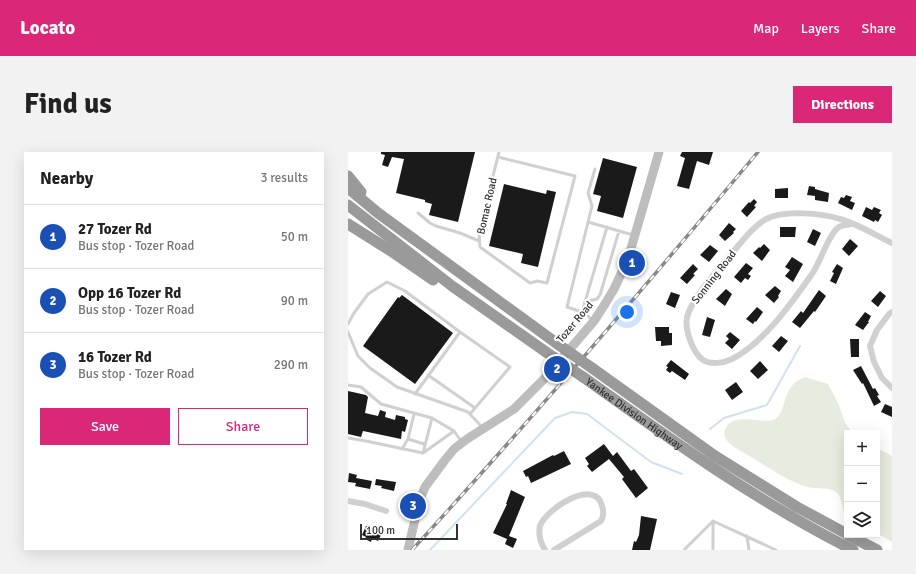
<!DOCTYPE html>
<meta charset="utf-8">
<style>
:root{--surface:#fff;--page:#f2f2f2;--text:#222;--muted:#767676;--line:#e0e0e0;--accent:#db2777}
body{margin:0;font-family:Signika,sans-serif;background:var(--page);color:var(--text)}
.controls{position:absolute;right:12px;bottom:12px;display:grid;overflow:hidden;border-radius:0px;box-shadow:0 4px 16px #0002}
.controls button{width:36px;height:36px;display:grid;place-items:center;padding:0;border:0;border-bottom:1px solid var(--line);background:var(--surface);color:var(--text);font:20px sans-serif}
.scale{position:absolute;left:12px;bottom:10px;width:98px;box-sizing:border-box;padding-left:4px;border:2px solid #333;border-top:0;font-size:11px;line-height:14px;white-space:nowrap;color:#333;-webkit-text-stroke:3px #fff;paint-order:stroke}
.you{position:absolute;left:279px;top:160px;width:14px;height:14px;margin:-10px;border:3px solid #fff;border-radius:50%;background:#1a73e8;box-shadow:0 0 0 6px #1a73e833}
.badge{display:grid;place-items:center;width:26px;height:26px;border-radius:50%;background:var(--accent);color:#fff;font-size:13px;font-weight:700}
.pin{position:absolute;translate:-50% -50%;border:2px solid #fff;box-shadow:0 1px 4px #0006}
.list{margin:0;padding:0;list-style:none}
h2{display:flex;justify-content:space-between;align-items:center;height:52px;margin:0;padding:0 16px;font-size:17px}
h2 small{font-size:13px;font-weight:400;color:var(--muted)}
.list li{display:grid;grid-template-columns:26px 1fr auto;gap:12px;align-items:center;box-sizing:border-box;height:64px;padding:0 16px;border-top:1px solid var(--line)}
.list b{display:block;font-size:15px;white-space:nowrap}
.list p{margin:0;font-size:13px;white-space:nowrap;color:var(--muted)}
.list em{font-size:13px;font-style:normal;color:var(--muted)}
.actions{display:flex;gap:8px;padding:12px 16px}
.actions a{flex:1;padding:9px 0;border:1px solid var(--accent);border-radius:0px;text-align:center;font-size:14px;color:var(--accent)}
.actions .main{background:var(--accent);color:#fff}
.icon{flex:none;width:22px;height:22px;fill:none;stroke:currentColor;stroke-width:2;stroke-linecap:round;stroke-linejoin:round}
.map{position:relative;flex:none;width:544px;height:398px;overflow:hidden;border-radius:0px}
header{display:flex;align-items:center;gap:24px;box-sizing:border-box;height:56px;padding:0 20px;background:var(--accent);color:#fff}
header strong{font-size:19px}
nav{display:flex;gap:22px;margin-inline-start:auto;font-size:14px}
.intro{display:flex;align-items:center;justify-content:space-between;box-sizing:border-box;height:96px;padding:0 24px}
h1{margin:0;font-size:28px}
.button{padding:10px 18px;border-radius:0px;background:var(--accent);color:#fff;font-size:14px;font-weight:700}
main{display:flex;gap:24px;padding:0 24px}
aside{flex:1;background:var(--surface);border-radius:0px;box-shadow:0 4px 16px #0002}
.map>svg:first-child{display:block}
.green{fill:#e6ecdf}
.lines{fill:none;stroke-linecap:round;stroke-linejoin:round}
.stream{stroke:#cfe2ee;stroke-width:2}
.building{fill:#1a1a1a}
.lane{stroke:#d0d0d0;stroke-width:3}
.street{stroke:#d0d0d0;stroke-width:6}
.secondary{stroke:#bdbdbd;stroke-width:9}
.highway{stroke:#9a9a9a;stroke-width:11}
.rail-casing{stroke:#888;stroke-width:3.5}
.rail{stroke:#fff;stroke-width:2;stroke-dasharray:6;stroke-linecap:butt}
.highway-bridge{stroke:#9a9a9a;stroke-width:11}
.labels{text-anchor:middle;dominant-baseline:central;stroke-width:4;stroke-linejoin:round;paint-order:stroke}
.street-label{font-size:11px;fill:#333;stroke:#fff}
</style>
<header>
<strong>Locato</strong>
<nav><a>Map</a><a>Layers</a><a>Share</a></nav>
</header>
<div class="intro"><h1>Find us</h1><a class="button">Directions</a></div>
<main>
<aside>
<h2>Nearby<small>3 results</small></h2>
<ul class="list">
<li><span class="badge" style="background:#1a4fb4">1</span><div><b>27 Tozer Rd</b><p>Bus stop · Tozer Road</p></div><em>50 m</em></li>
<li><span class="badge" style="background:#1a4fb4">2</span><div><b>Opp 16 Tozer Rd</b><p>Bus stop · Tozer Road</p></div><em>90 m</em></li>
<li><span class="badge" style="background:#1a4fb4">3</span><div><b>16 Tozer Rd</b><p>Bus stop · Tozer Road</p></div><em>290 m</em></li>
</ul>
<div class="actions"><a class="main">Save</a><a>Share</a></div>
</aside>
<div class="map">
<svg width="544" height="398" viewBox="0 0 544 398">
<rect width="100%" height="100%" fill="#fff"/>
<path class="green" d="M 457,225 L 480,232 L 491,253 L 497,271 L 505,281 L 499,281 L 499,369 C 494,362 495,346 489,341 C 481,334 469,338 460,335 C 439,329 422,316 403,305 C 396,300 380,294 377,285 C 375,280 378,274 382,271 C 394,262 416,273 427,267 C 440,260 432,234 457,225 Z
M 529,296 L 544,304 L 544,390 L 534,384 L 529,382 Z"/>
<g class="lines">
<path class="stream" d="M 362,277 L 376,266 L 419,253 L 452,194
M 82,398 L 207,266 L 224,260 L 239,262 L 303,310 L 334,322"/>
</g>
<path class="building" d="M 33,0 L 127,0 L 110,70 L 81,63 L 84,52 L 77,50 L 77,48 L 48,41 L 56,7 L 44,5 L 40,15 L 34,13 L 37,3 L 33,2 Z
M 334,0 L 365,0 L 361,13 L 349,9 L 341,37 L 329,34 L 337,6 L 332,4 Z
M 255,6 L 289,15 L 275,66 L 249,59 L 253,44 L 245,42 Z
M 156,32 L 198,42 L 199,38 L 208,40 L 190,115 L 173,111 L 175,102 L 141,94 Z
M 461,34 L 467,35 L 467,37 L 481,41 L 480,50 L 467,48 L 467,44 L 459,43 Z
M 440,36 L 440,46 L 427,46 L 427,37 Z
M 498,43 L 504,45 L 502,49 L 507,51 L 504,58 L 490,51 L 493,45 L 496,46 Z
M 406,47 L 409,50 L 406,54 L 408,55 L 399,65 L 393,59 L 401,50 L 402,51 Z
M 518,55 L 524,58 L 526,55 L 533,58 L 531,61 L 534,63 L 530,70 L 527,68 L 526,70 L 514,64 Z
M 381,71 L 388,77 L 385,80 L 386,81 L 377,89 L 371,83 Z
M 432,75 L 448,75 L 447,85 L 432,85 Z
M 465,77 L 473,81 L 467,94 L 459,90 Z
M 502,87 L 510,94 L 501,104 L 494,97 Z
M 416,92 L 422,98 L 414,109 L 405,101 L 411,95 L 412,96 Z
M 362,93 L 370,99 L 361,110 L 352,103 Z
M 444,105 L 455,112 L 445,130 L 437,124 L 442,118 L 437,115 Z
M 398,111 L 405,116 L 400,122 L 403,124 L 400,128 L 397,126 L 393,131 L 386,125 Z
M 345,112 L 350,117 L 345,122 L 347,123 L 339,132 L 332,126 Z
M 489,112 L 495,116 L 488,132 L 482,129 L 486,121 L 484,120 Z
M 427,134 L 433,139 L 430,144 L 431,145 L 426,151 L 417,143 Z
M 378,137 L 384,142 L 377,154 L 368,147 Z
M 471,138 L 478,144 L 467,160 L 466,159 L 452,176 L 444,170 L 453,159 L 455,161 Z
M 532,139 L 538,144 L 530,155 L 523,149 Z
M 323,140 L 332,143 L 327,156 L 318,152 Z
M 54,143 L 105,181 L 67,232 L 15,194 L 50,145 L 51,146 Z
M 409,155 L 415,160 L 408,170 L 407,169 L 405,172 L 398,167 Z
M 517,160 L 523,164 L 520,170 L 521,170 L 515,178 L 507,173 Z
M 359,165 L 367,168 L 362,185 L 354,183 Z
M 307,175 L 321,175 L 321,181 L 324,181 L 324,193 L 313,194 L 313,189 L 308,189 Z
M 382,180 L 392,188 L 384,197 L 377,191 L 381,187 L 378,184 Z
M 433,184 L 440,189 L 431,200 L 424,194 Z
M 502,187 L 511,187 L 511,205 L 503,205 Z
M 323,208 L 341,222 L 337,228 L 324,219 L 322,221 L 318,218 L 320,215 L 318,214 Z
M 412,209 L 420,218 L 410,227 L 402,219 Z
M 513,214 L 525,237 L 527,236 L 531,243 L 529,244 L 533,250 L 526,254 L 515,231 L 514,232 L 505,218 Z
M 388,230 L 395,240 L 384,248 L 377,238 Z
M 0,239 L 18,243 L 20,245 L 17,261 L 30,264 L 32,258 L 38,260 L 37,265 L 47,268 L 48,263 L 57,265 L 57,267 L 60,268 L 57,280 L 54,279 L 53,287 L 15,279 L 13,285 L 0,282 Z
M 537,252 L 544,255 L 544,265 L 533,260 Z
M 256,292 L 265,304 L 269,300 L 283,319 L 286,317 L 300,336 L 288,346 L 274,327 L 276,325 L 261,307 L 244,320 L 239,314 L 241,312 L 237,306 Z
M 216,299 L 223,312 L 183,331 L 180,324 L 178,325 L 175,319 L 205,303 L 206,304 Z
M 1,321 L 9,323 L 8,326 L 24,329 L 22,337 L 7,334 L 8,331 L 0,330 Z
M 28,327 L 48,330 L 46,339 L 33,336 L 34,334 L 27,333 Z
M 163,338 L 177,345 L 161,384 L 169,387 L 165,396 L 157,392 L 159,387 L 145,381 L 159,352 L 158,352 Z
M 293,364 L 309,367 L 302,398 L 284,398 L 286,389 L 288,390 L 291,383 Z
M 18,374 L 34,381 L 30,389 L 24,386 L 23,390 L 17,387 L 18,385 L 14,383 Z"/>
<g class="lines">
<path class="lane" d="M 150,5 L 227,24 L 199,131 L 189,129 L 182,131 L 132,95 L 131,80 L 151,0
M 70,61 L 82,71 L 88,74 L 112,81 L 131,89
M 240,70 L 285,83
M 237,150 L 249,147 L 252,143 L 271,79
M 234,160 L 259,75
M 244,168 L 237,161 L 219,155 L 244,54 L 240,41 L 247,17
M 0,172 L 6,161 L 20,142 L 39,130 L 57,139 L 112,180
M 0,180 L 10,204 L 22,216 L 49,235 L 120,260 L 134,275
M 80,223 L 127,256
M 0,233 L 13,235 L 33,252 L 84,266 L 106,279 L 113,289
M 67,242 L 112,180 L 162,215 L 122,262
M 0,286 L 18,289 L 75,301 L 106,279
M 60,287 L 76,292
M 54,297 L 60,287 L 66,262
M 75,301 L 84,266
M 365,369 L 428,398
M 399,384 L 401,398
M 336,398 L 365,369 L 365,398"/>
<path class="street" d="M 503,72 C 500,73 494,73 491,75 C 481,81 472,111 464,122 C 445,149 415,192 384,207 C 376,211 363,213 355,208 C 344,200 335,174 340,162 C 348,141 366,123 380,106 C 392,92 403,76 418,67 C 435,58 474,61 492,67 C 510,72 527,83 544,91
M 544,160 L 541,162 L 529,178 L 522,194 L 526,210 L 534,226 L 544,236
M 0,349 L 17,352 L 38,359
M 197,398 C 192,390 190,383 192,374 C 198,357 247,325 254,354 C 256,360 256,364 253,369 L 206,398"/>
<path class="secondary" d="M 60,398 L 71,350 L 77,335 L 97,308 L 106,297 L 119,287 L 166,257 L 197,226 L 246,169 L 257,152 L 266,137 L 280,107 L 311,0"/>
<g class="highway">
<path d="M 0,24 L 13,40"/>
<path d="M 0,36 L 30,61 L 211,193"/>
<path d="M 0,53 L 104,134 L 198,200"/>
<path d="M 0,72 L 43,99 L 85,128"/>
<path d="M 244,216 L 367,304 L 449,355 L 499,382"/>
<path id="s1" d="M 235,225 C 323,288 408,349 505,398"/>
<path d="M 500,383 L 529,398"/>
</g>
<defs>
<path id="rail" d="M 64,398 C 183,268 297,135 410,0"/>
</defs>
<use href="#rail" class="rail-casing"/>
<use href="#rail" class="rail"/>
<path class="highway-bridge" d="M 211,193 L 244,216
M 198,200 L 235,225"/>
</g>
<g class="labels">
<g class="street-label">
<text transform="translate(139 54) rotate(-77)">Bomac Road</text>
<text transform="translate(366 125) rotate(-52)">Sonning Road</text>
<text transform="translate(227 170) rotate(-50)">Tozer Road</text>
<text stroke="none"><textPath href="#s1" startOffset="63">Yankee Division Highway</textPath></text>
</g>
</g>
</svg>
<div class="controls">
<button>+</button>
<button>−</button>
<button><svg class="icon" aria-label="layers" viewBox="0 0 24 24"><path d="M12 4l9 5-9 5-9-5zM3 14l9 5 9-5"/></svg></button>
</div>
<div class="scale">100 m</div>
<div class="you"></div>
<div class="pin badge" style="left:284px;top:111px;background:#1a4fb4">1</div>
<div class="pin badge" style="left:209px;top:217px;background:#1a4fb4">2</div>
<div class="pin badge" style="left:65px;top:354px;background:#1a4fb4">3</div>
</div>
</main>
